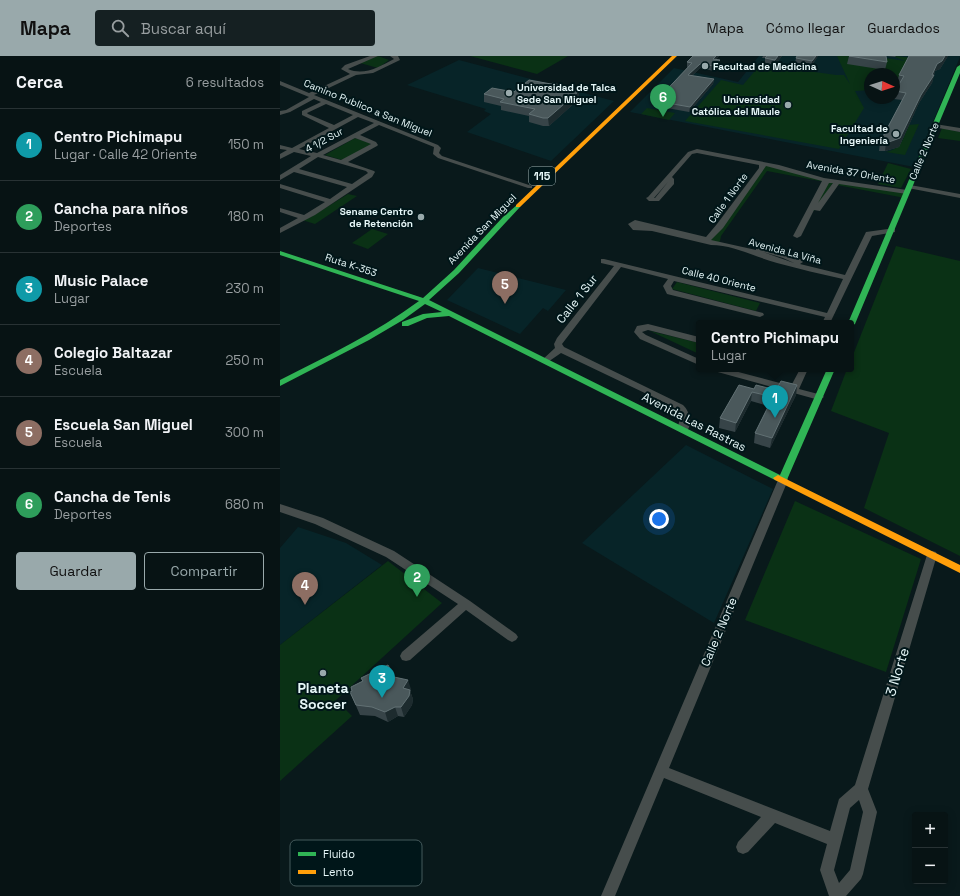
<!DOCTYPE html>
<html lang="es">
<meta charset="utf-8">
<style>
:root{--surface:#071314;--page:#152022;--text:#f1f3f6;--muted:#989ea0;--line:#283234;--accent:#99a9ab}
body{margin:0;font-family:"Space Grotesk",sans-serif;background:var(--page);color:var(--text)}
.controls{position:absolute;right:12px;bottom:12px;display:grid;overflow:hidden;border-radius:4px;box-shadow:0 2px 10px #0003}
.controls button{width:36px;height:36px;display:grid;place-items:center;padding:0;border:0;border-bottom:1px solid var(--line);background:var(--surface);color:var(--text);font:20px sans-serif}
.compass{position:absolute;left:584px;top:12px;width:36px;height:36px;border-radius:50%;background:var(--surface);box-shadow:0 2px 10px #0003;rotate:93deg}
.you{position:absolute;left:379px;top:463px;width:14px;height:14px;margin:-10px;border:3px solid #fff;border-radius:50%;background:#1a73e8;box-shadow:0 0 0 6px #1a73e833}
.badge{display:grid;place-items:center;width:26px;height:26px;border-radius:50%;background:var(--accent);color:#fff;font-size:13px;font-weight:700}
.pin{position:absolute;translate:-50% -33px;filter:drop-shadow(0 1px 2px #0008)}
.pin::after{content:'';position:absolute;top:21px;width:14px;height:12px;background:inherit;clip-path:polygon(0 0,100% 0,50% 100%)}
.popup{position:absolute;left:416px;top:264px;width:158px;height:52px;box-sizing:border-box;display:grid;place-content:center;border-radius:4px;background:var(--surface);filter:drop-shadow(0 1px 3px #0005);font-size:13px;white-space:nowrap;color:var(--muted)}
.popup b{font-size:15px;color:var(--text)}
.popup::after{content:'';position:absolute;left:50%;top:100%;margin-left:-8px;border:8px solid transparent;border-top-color:var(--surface)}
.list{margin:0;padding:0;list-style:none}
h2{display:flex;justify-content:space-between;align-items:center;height:52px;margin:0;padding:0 16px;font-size:17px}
h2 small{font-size:13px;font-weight:400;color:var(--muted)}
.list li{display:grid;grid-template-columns:26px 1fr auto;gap:12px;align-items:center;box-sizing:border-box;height:72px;padding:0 16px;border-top:1px solid var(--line)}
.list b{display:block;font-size:15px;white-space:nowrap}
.list p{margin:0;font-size:13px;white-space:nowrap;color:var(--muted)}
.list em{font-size:13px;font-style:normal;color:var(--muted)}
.actions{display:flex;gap:8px;padding:12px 16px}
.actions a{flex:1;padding:9px 0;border:1px solid var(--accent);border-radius:4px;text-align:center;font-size:14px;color:var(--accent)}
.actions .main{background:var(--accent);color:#111}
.icon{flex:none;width:22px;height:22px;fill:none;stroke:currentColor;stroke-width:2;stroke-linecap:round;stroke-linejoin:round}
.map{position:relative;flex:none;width:680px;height:840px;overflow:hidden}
header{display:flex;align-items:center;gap:24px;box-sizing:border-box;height:56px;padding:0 20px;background:var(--accent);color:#111}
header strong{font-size:19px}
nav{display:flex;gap:22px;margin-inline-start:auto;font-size:14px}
.search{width:280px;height:36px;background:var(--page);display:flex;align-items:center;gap:10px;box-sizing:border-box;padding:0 14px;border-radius:4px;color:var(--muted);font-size:15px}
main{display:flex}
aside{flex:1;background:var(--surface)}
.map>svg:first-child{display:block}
.built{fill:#072428;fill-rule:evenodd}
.green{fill:#0a3115}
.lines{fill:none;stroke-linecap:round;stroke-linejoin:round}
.street{fill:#464d4c;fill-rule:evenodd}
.fast{fill:#30b455;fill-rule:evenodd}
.slow{fill:#ff9f0a;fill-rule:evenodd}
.wall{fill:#374448}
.shaded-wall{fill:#1d2b2e}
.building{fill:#4a585b;stroke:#627174}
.poi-dot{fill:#99a9ab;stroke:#001619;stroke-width:1.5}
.labels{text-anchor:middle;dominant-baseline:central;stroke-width:4;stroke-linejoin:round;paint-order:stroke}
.far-poi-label{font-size:10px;font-weight:bold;fill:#e6f7f8;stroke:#001619;text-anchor:end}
.far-street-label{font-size:10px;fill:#e6f7f8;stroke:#001619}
.shield{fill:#001619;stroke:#a1b4b5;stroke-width:1}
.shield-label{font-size:11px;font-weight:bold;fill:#e6f7f8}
.street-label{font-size:12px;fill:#e6f7f8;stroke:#001619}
.near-street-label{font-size:14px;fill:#e6f7f8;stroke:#001619}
.near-poi-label{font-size:14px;font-weight:bold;fill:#e6f7f8;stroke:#001619}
.key{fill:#001619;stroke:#455a5c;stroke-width:1}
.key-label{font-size:11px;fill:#e6f7f8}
</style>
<header>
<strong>Mapa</strong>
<div class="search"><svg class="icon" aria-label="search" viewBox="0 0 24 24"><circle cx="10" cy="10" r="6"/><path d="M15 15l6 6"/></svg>Buscar aquí</div>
<nav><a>Mapa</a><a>Cómo llegar</a><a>Guardados</a></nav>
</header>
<main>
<aside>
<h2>Cerca<small>6 resultados</small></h2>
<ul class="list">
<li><span class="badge" style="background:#0f9aa8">1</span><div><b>Centro Pichimapu</b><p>Lugar · Calle 42 Oriente</p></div><em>150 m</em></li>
<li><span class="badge" style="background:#2e9e5b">2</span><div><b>Cancha para niños</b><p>Deportes</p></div><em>180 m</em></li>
<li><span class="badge" style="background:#0f9aa8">3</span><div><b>Music Palace</b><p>Lugar</p></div><em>230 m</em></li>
<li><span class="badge" style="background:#8d6e63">4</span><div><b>Colegio Baltazar</b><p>Escuela</p></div><em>250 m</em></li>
<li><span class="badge" style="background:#8d6e63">5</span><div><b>Escuela San Miguel</b><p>Escuela</p></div><em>300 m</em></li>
<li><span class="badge" style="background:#2e9e5b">6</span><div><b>Cancha de Tenis</b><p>Deportes</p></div><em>680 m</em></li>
</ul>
<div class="actions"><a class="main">Guardar</a><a>Compartir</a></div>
</aside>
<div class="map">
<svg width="680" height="840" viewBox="0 0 680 840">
<rect width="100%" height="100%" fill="#09191b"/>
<path class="built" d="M 479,0 L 680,0 L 680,1 L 634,111 L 350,56 L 394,12 L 458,26 ZM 590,18 L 614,18 L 614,42 L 590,42 Z
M 179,4 L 334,45 L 271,105 L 187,76 L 211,58 L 204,55 L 206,53 L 127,29 Z
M 198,212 L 286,234 L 268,255 L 263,252 L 240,278 L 167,244 Z
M 406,389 L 493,433 L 434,567 L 302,487 Z
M 18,471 L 66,487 L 102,509 L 0,589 L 0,492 Z"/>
<path class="green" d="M 98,0 L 109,4 L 98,12 L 80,7 Z
M 190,0 L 288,0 L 257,18 Z
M 557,0 L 593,0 L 625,5 L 615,1 L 616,0 L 633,2 L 625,25 L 617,23 L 614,28 L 614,18 L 590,18 L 590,34 L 575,35 L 584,52 L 559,93 L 405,65 L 441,24 L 463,29 L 479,10 L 499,13 L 507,12 L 509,9 L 527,12 L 525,14 L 528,15 L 556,19 L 564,19 L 570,28 Z
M 367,52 L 395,57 L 389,64 L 361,58 Z
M 639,68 L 625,99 L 606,96 C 622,93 623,82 629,69 Z
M 662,72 L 680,76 L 680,85 L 658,82 Z
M 75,82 L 90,87 L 90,90 L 62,104 L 45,99 Z
M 608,107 L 631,113 L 621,132 L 598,128 Z
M 483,108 L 554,125 L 627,136 L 625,142 L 552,128 L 537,153 L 528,158 L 545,126 L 487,115 L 441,180 L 440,185 L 438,187 L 427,183 Z
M 68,138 L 77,140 L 35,168 L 22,164 L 31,161 Z
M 92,173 L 108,178 L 88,193 L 72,187 Z
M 616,190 L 680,205 L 680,500 L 584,452 L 609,377 L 551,355 L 567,313 L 571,313 L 571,304 Z
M 397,226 L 480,247 L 476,255 L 392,233 Z
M 370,275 L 419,287 L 419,298 Z
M 515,445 L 641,503 L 606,616 L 465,564 Z
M 108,505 L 162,547 L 56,644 L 72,660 L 0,725 L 0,589 Z"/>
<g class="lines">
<path class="street" d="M 90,0 L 98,0 L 68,13 C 84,20 99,11 114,3 L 110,0 L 118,0 L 120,4 L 93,17 L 76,19 L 34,39 L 158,89 L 161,92 L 159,97 L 162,100 L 252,130 L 252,132 L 248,132 L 158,102 L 153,98 L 154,91 L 99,69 L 80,79 L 96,86 L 98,89 L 97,90 L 68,106 L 94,115 L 95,116 L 92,121 L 35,159 L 0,177 L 0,172 L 18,162 L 0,156 L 0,152 L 24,159 L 45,146 L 0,132 L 0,128 L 50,143 L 67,131 L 14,116 L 0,124 L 0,119 L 31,100 L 14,96 L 0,103 L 0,98 L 7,94 L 0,93 L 0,89 L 12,92 L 49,72 L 22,59 L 22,55 L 41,46 L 34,43 L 10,56 L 0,59 L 0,55 L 6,54 L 29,41 L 0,29 L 0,25 L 29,37 L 70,18 L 61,13 L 65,9 ZM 46,48 L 73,59 L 54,69 L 28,58 L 27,57 ZM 78,61 L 94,67 L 37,97 L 19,93 ZM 75,82 L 91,88 L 61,104 L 43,99 ZM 38,101 L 86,115 L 88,117 L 72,128 L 19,113 Z
M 655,68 L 680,72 L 680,76 L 653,71 L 653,69 Z
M 417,93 L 499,109 L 544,122 L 627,134 L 630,136 L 627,138 L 559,128 L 540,155 L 534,154 L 521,180 L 517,182 L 513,180 L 542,125 L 486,110 L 443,172 L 431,184 L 476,194 L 476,191 L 479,191 L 509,198 L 522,204 L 523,206 L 520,208 L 565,219 L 586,176 L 615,172 L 615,176 L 592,180 L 550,267 L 542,267 L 545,261 L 394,225 L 391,230 L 393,234 L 483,257 L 484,259 L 480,261 L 387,238 L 383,230 L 388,223 L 341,211 L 282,288 L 284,291 L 403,349 C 410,355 415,374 402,377 L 397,374 L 401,359 L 392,350 L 281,297 L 265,308 L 261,305 L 275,292 L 274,288 L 277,282 L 334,210 L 321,207 L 321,203 L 324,203 L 547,257 L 563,223 C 541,218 519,213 497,207 C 475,201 454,189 431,189 L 372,175 L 353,174 L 348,168 L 355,164 L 426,181 L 437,168 L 479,112 L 479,109 L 417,97 L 412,98 L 392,121 L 394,123 L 394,128 L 379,145 L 369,145 L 366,142 L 368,141 L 408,96 ZM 388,126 L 375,142 L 374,142 ZM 549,127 L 553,127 L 538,147 ZM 483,196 L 503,202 L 514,207 Z
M 630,129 L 680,138 L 680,142 L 628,132 L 628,130 Z
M 368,268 L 419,281 L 419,287 L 368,274 L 362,276 L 366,279 L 419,303 L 419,309 L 360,283 L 354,276 L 357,270 Z
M 433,313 L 447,313 L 511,330 L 520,313 L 528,313 L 519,333 L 542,339 L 544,341 L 539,344 L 434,315 Z
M 503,420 L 507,421 L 508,424 L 389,712 L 550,775 L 559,743 L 575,729 L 647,499 L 648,496 L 652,495 L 656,496 L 657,499 L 588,733 L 597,756 L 583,818 L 581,823 L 566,840 L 549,840 L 540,814 L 547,788 L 495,767 L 468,796 L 463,798 L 458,796 L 456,791 L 458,786 L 481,761 L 384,722 L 335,840 L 321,840 L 498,424 L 499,421 ZM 579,744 L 583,756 L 570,814 L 559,827 L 554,814 L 570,752 Z
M 0,448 L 43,462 L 114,495 L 190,545 L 236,578 L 238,581 L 236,584 L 232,586 L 228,584 L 186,554 L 130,604 L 126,605 L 122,604 L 120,600 L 122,596 L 178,548 L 106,501 L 35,468 L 0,456 Z"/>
<path class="fast" d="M 680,9 L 680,17 L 575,268 L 571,270 L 571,267 L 568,267 L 677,11 Z
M 238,148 L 240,149 L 240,151 L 179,217 L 149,244 L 500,419 L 547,313 L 555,313 L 506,426 L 503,427 L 495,424 L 169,260 L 147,262 L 128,270 L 122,270 L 122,266 L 143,258 L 162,256 L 145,248 L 123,264 L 89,284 L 0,330 L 0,324 C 47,300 96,277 139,245 L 0,199 L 0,195 L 143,242 L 174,214 L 223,161 Z"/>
<path class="slow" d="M 392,0 L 397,0 L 240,151 L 236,151 L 236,149 Z
M 498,419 L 680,509 L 680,517 L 495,424 L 493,422 Z"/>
</g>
<path class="wall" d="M 413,0 L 439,0 L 436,3 L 440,4 L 440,9 L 434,15 L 420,12 L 412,20 L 434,23 L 433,28 L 409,56 L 376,50 L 376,45 L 408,11 L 407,11 L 407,6 Z
M 483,0 L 502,0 L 495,9 L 485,7 L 485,2 L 482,2 Z
M 517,0 L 538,0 L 532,9 L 515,7 L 516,2 Z
M 569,0 L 616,0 L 615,1 L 606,0 L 607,6 L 605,14 L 567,8 Z
M 629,0 L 668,0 L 660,13 L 655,15 L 652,27 L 639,47 L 619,91 L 605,95 L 599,95 L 600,86 L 622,44 L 614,43 L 615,35 L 620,27 L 617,27 L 619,19 Z
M 299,35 L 299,43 L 269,70 L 263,70 L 249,66 L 249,60 L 221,54 L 221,50 L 204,46 L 204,38 Z
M 517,329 L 516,339 L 490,392 L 474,387 L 475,377 L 488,350 L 471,345 L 455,376 L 439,372 L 440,362 L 474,333 L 496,334 Z
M 114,621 L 131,633 L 130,635 L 133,643 L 132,649 L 124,661 L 118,660 L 108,666 L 95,660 L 80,659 L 70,636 L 72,635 L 83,626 L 81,622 Z"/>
<path class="shaded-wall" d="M 436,0 L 439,0 L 433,7 L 433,3 Z
M 498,0 L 502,0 L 495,9 L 495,4 Z
M 536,0 L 538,0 L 532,9 L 532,5 Z
M 665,0 L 668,0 L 660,13 L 655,15 L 652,27 L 639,47 L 619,91 L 605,95 L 606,87 L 641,39 L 652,19 L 657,8 Z
M 440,4 L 440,9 L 434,15 L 434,10 Z
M 420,8 L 420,12 L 408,24 L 408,19 Z
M 434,23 L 433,28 L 409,56 L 410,51 Z
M 299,35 L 299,43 L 269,70 L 268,62 Z
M 517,329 L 516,339 L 490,392 L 492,382 Z
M 472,336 L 471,345 L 455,376 L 456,367 Z
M 128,624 L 131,633 L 130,635 L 133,643 L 132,649 L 124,661 L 121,651 L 123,632 Z
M 115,651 L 118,660 L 108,666 L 105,656 Z"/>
<path class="building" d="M 413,0 L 436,0 L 433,3 L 440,4 L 434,10 L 420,8 L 408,19 L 434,23 L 410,51 L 376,45 L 412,7 L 407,6 Z
M 487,0 L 498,0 L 495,4 L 485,2 Z
M 517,0 L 536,0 L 532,5 L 516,2 Z
M 569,0 L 606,0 L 607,6 Z
M 629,0 L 665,0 L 662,5 L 657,8 L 652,19 L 654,19 L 641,39 L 620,82 L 606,87 L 600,86 L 626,37 L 615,35 L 624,20 L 619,19 Z
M 249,24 L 271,28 L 273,27 L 299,35 L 268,62 L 263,62 L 249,58 L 255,53 L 220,46 L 224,43 L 204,38 L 212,32 L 234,36 Z
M 501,325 L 517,329 L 492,382 L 475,377 L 493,341 L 472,336 L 456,367 L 440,362 L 459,329 L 474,333 L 476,329 L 496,334 Z
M 108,609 L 114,621 L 128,624 L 123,632 L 130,634 L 129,640 L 121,651 L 115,651 L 105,656 L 92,651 L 76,649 L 70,636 L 72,635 L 71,631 L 83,625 L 81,622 Z"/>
<g class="poi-dot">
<circle cx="425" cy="10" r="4"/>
<circle cx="229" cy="37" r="4"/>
<circle cx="508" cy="49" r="4"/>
<circle cx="616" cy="78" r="4"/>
<circle cx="141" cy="161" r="4"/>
<circle cx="43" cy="617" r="4"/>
</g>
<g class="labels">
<g class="far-poi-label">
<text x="433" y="10" text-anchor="start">Facultad de Medicina</text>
<text x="237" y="31" text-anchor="start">Universidad de Talca<tspan x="237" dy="12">Sede San Miguel</tspan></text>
<text x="500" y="43">Universidad<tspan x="500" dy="12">Católica del Maule</tspan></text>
<text x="608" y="72">Facultad de<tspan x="608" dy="12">Ingeniería</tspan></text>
<text x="133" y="155">Sename Centro<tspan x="133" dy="12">de Retención</tspan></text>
</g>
<g class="far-street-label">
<text transform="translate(88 52) rotate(22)">Camino Publico a San Miguel</text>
<text transform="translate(44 84) rotate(-28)">4 1/2 Sur</text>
<text transform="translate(644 95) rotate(-67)">Calle 2 Norte</text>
<text transform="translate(571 116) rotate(10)">Avenida 37 Oriente</text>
<text transform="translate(448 142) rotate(-54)">Calle 1 Norte</text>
<text transform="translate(202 173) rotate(-46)">Avenida San Miguel</text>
<text transform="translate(505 195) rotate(15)">Avenida La Viña</text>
<text transform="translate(71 209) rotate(18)">Ruta K-353</text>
<text transform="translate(439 223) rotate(14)">Calle 40 Oriente</text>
</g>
<rect class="shield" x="249" y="111" width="26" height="18" rx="3"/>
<g class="shield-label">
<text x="262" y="120">115</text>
</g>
<g class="street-label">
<text transform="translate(297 243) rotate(-52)">Calle 1 Sur</text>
<text transform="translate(414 366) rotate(27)">Avenida Las Rastras</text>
<text transform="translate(439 576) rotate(-67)">Calle 2 Norte</text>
</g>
<g class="near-street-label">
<text transform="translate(617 616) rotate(-73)">3 Norte</text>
</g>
<g class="near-poi-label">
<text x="43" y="632">Planeta<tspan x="43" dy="16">Soccer</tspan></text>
</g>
</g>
<rect x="10" y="784" width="132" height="46" rx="6" class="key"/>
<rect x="18" y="796" width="18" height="4" fill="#30b455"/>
<rect x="18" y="814" width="18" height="4" fill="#ff9f0a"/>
<g class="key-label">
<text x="43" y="802">Fluido</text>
<text x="43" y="820">Lento</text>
</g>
</svg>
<div class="controls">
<button>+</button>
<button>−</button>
</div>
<svg class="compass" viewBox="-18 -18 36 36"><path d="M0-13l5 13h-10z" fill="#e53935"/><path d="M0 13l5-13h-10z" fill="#989ea0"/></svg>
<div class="you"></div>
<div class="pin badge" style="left:495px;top:362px;background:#0f9aa8">1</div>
<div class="popup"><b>Centro Pichimapu</b>Lugar</div>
<div class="pin badge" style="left:137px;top:541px;background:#2e9e5b">2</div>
<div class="pin badge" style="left:102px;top:642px;background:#0f9aa8">3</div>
<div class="pin badge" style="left:25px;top:549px;background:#8d6e63">4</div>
<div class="pin badge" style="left:225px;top:248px;background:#8d6e63">5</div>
<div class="pin badge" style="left:383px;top:61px;background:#2e9e5b">6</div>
</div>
</main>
